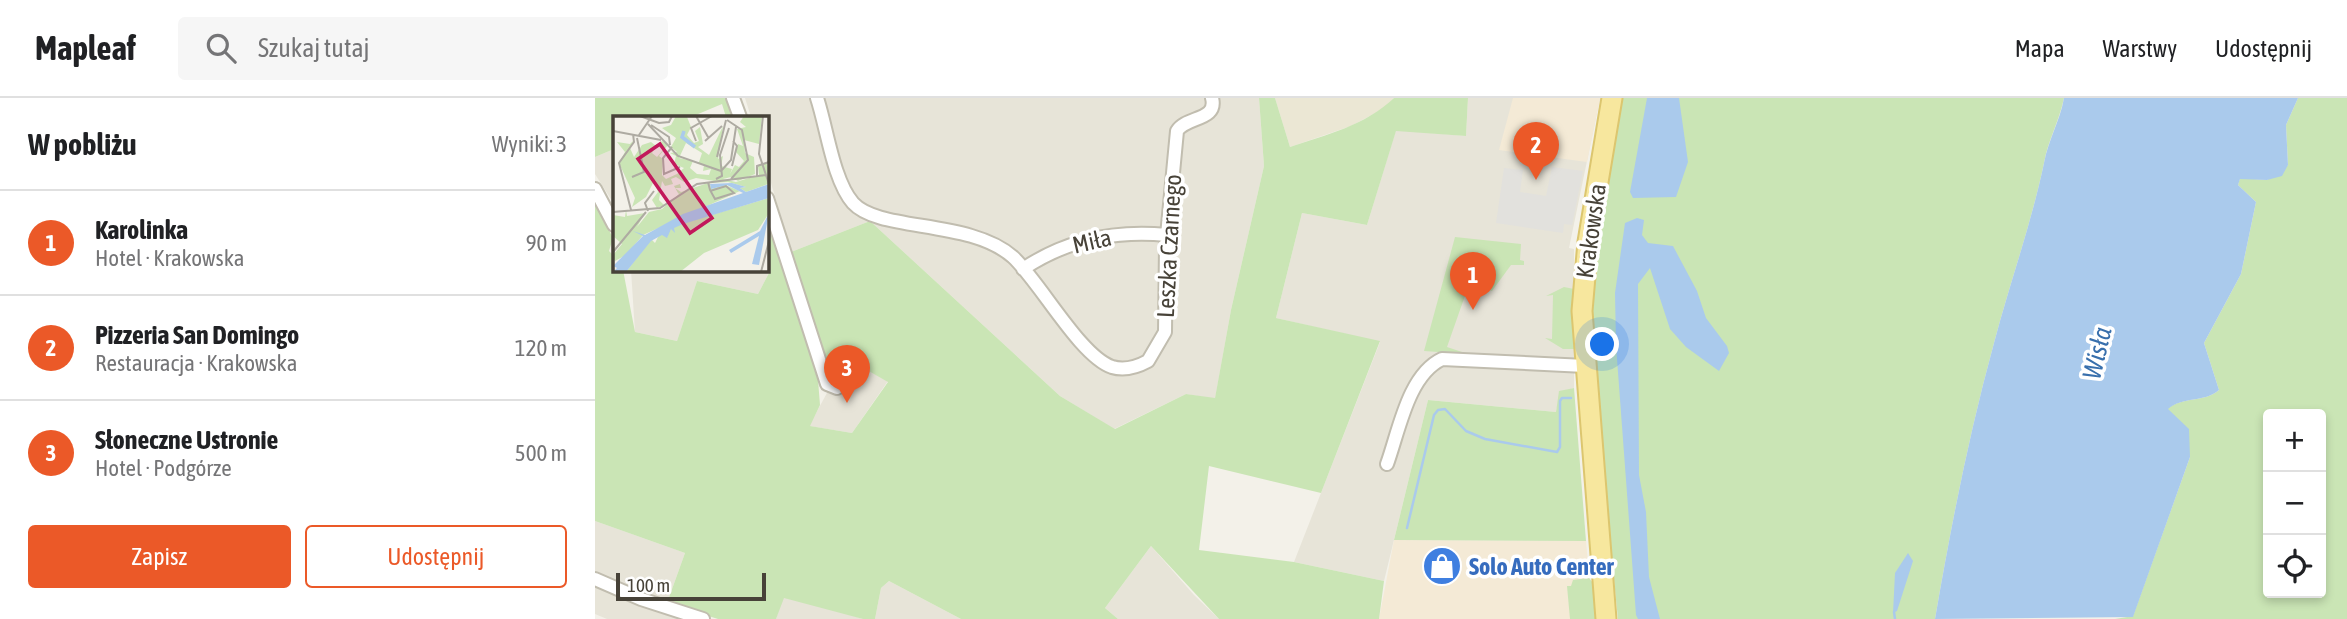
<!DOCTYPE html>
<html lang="pl">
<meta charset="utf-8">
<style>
:root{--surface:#fff;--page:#f6f6f6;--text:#202124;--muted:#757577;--line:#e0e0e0;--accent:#eb5928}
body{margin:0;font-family:"Asap Condensed",sans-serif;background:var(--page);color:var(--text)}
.controls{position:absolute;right:21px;bottom:21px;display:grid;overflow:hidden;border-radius:7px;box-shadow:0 4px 10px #0003}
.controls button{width:63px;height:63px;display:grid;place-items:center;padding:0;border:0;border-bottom:2px solid var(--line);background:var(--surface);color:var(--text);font:35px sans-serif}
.scale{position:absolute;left:21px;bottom:18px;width:150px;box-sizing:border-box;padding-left:7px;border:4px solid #474238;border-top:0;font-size:19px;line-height:24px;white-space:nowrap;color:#474238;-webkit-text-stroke:5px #fff;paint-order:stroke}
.you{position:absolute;left:1008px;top:247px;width:24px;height:24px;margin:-18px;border:5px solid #fff;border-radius:50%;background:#1a73e8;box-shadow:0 0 0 10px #1a73e833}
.badge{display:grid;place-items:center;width:46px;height:46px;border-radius:50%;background:var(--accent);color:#fff;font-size:23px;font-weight:700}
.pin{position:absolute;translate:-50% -58px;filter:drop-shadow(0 2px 4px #0008)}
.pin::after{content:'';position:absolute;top:37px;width:24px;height:21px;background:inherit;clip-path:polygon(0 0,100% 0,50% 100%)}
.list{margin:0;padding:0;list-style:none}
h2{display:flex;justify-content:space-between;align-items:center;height:91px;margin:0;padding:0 28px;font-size:30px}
h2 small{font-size:23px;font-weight:400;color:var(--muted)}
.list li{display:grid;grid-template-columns:46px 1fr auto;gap:21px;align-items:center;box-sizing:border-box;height:105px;padding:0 28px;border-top:2px solid var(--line)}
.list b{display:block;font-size:26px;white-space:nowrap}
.list p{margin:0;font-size:23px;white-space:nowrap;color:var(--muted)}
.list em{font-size:23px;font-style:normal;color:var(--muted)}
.actions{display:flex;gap:14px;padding:21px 28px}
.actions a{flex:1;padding:16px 0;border:2px solid var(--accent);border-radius:7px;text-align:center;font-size:24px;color:var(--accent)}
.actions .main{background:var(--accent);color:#fff}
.icon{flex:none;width:38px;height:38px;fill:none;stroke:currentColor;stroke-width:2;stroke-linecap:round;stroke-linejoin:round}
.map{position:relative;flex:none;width:1752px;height:521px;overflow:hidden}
header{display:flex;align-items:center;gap:42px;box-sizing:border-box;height:98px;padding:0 35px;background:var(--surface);border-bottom:2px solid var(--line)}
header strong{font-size:33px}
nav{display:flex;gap:38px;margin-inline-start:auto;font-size:24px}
.search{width:490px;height:63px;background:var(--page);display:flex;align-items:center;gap:18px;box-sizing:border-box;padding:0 24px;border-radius:7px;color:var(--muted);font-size:26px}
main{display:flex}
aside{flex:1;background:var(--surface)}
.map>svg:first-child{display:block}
.residential{fill:#e7e4d8}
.commercial{fill:#f4ead6}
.education{fill:#ebe7d4}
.green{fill:#cae5b5;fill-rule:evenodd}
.parking{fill:#e2e1dd}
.water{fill:#aacaec}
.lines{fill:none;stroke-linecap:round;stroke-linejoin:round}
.stream{stroke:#aacaec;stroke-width:2.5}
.minor-casing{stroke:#c1bdaf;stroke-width:16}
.primary-casing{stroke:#dcc66f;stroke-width:23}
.minor{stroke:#fff;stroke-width:12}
.primary{stroke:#f7e79e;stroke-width:19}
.labels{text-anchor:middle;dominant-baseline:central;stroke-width:7;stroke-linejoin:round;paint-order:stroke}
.street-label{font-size:24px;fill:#474238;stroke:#fff}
.shop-label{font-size:24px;font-weight:bold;fill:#366cbe;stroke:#fff;text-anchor:start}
.water-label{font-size:26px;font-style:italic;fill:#386fac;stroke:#fff}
.inset-river{fill:none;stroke:#aacaec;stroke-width:3.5}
.inset-road{fill:none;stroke:#aeaba2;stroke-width:2}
.view{fill:#c2185b;fill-opacity:0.15;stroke:#c2185b;stroke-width:3.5}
.inset-edge{fill:none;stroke:#474238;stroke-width:3.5}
</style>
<header>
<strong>Mapleaf</strong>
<div class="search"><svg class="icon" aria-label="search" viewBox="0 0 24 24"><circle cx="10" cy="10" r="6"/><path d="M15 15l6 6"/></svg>Szukaj tutaj</div>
<nav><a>Mapa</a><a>Warstwy</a><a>Udostępnij</a></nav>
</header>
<main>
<aside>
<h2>W pobliżu<small>Wyniki: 3</small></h2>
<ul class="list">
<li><span class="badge">1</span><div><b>Karolinka</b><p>Hotel · Krakowska</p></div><em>90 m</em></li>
<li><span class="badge">2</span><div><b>Pizzeria San Domingo</b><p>Restauracja · Krakowska</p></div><em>120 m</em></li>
<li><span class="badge">3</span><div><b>Słoneczne Ustronie</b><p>Hotel · Podgórze</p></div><em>500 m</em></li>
</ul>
<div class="actions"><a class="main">Zapisz</a><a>Udostępnij</a></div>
</aside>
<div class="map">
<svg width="1752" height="521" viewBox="0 0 1752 521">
<rect width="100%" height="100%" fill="#f3f1e9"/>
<path class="residential" d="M 150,0 L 664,0 L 669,68 L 636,212 L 620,301 L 591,296 L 519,331 L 465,298 L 275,123 L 196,154 L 172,71 L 172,19 L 156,19 Z
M 873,0 L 1005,0 L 974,150 L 979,151 L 979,290 L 965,294 L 961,314 L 833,302 L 789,483 L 699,464 L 785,244 L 681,220 L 707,115 L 772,127 L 801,32 L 871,38 Z
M 19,51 L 19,106 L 0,76 L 0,59 Z
M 172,144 L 174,175 L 163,196 L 102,183 L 82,243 L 40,234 L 36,172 L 172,172 Z
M 251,260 L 293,283 L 257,335 L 214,328 Z
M 0,423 L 90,455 L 72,505 L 0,478 Z
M 556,448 L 599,497 L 624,521 L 523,521 L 510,510 Z
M 294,483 L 366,521 L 280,521 L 286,490 Z
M 0,486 L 38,502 L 88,521 L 12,521 L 0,516 Z
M 188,499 L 237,511 L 268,521 L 181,521 Z"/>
<path class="commercial" d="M 918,0 L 1005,0 L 992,64 L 904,52 Z
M 799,442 L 991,443 L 998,521 L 784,521 Z"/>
<path class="education" d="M 680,0 L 799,0 L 788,11 L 756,28 L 695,49 Z"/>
<path class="green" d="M 0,0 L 134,0 L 140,19 L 131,19 L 127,6 L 96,19 L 19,19 L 19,51 L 0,59 Z
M 664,0 L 680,0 L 695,49 C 731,37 771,27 799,0 L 873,0 L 871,38 L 801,33 L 772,127 L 707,115 L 681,220 L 785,243 L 726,395 L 614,368 L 604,452 L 699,464 L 789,483 L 784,521 L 624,521 L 556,448 L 510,510 L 523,521 L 366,521 L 294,483 L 286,490 L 280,521 L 268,521 L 189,500 L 181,521 L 123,521 L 72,505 L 90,455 L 0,423 L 0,105 L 18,140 L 14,153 L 19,158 L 19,172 L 28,172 L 40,234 L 82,243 L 102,183 L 163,196 L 174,175 L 172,119 L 223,282 L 225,307 L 215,328 L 257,335 L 293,284 L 251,260 L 238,283 L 196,154 L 275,123 L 465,298 L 520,331 L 591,296 L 620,300 L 636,212 L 669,68 Z
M 1027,0 L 1469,0 C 1464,24 1453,42 1449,65 C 1436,127 1415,184 1399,245 C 1374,336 1356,428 1340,521 L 1023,521 L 1004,332 L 997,224 L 1003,145 Z
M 1703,0 L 1752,0 L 1752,521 L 1520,521 L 1538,518 L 1595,359 L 1572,311 C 1588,298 1609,305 1624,292 L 1609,245 L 1646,176 L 1661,104 L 1643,87 L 1645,80 L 1672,82 L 1693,67 L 1691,27 ZM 1673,316 L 1726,316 L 1726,495 L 1673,495 Z
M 860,139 L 926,146 L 925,162 L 929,163 L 929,167 L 916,167 L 897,193 L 880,187 L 877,193 L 872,192 L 852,249 L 873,256 L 829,253 Z
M 969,189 L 979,191 L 979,251 L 968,251 L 950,240 L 957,241 L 958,197 L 951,198 Z
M 979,290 L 991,443 L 799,442 L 833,302 L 961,314 L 964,293 Z
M 994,480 L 998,485 L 1001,521 L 975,521 L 972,488 L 976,488 L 978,482 Z"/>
<path class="parking" d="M 957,69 L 988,73 L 977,127 L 969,126 L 968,135 L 901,125 L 909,70 L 928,72 L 925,94 L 951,98 Z"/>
<path class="water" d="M 1052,0 L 1084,0 L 1093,64 L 1081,99 L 1038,100 L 1035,94 Z
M 1469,0 L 1703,0 L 1691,27 L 1693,67 L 1687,78 L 1672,82 L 1645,81 L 1643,87 L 1661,104 L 1646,176 L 1609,245 L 1624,292 C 1609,305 1588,298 1573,311 L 1594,331 L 1595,359 L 1538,519 L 1340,521 C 1356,428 1374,336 1399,245 C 1415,184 1436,127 1449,65 C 1453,42 1465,23 1469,0 Z
M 1042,120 L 1049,122 L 1047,137 L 1053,145 L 1078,148 L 1102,193 L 1111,220 L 1132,248 L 1134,255 L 1124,273 L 1091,249 L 1075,231 L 1055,170 L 1043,186 L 1044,377 L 1051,414 L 1054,479 L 1065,521 L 1043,521 L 1041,517 L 1021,247 L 1020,195 L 1030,125 Z
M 1313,455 L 1318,463 L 1302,513 L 1298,515 L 1300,475 Z"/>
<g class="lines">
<path class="stream" d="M 812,430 L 839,317 L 843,312 L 850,311 L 871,333 L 890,341 L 962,354 L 965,349 L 965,303 L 967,300 L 976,300
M 1299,514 L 1300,521"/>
<defs>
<path id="minor" d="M 138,0 L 145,19
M 222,0 C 232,30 238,82 258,105 C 284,134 375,121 418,159 C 445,184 485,258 517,269 C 530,273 542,269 553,263 L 570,234 L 571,148 L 582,33 C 591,18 623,23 617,0
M 0,91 L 19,127
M 172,100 L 232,286 L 242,290
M 428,171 C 471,142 520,132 572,137
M 792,366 C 804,333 813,277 847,261 L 990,268
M 0,481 L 46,501 L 108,521"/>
<path id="primary" d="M 1011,521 L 987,213 L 993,144 L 1017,0"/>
</defs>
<use href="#minor" class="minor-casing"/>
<use href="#primary" class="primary-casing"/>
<use href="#minor" class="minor"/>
<use href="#primary" class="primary"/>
</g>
<defs>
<symbol id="shop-disc" viewBox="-11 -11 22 22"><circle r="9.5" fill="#3f7fe0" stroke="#fff"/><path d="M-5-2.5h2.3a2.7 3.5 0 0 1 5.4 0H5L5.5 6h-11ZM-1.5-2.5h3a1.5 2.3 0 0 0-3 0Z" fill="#fff"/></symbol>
</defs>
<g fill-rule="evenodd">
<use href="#shop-disc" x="825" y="446" width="44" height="44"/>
</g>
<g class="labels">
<g class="street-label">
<text transform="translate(996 133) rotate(-82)">Krakowska</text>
<text transform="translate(497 143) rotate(-13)">Miła</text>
<text transform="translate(574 148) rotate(-87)">Leszka Czarnego</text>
</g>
<g class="shop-label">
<text x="874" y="468">Solo Auto Center</text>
</g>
<g class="water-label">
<text transform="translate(1502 255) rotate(-77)">Wisła</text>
</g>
</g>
<g transform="translate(18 18)">
<rect width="156" height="156" fill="#f3f1e9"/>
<path d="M 63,0 L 74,1 L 78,11 L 74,19 L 81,27 L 86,25 L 82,15 L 87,11 L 90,28 L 85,31 L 96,39 L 110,10 L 105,43 L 110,40 L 108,50 L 119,53 L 117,58 L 122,49 L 126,51 L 131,45 L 123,36 L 125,28 L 130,30 L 124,13 L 133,11 L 127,6 L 131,0 L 149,0 L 146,28 L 131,24 L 132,37 L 141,41 L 142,58 L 125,65 L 118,61 L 110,63 L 123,66 L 146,59 L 145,50 L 154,47 L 155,68 L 133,76 L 127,72 L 133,71 L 115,66 L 97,67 L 98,73 L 112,69 L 127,75 L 30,119 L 13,139 L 2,145 L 0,139 L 9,128 L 0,120 L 0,99 L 12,101 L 13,94 L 14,100 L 32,97 L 24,111 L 36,96 L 49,93 L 66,78 L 65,77 L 61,70 L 67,68 L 68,72 L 62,72 L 68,76 L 101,65 L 83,62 L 71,66 L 63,61 L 58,63 L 60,68 L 52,70 L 49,65 L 46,84 L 51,89 L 44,92 L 39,84 L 45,76 L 41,65 L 33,81 L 19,91 L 22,82 L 6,47 L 12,36 L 4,26 L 17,28 L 21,24 L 17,32 L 21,41 L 29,29 L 38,26 L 43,30 L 39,37 L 44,41 L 50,34 L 44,29 L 49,25 L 55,29 L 46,40 L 50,43 L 49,59 L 53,63 L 64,58 L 71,52 L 61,48 L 63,40 L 57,37 L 64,36 L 58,31 L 63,22 L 49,12 L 58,9 ZM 73,27 L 89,37 L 86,46 L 81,46 L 91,49 L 90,55 L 98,53 L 96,59 L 84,58 L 77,52 L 80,45 L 66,42 ZM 156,82 L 156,97 L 145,114 L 91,137 L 67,156 L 13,156 L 38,123 L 42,127 L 47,117 L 54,121 L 57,111 Z" fill="#cae5b5" fill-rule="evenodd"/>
<path d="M 119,67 L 133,71 L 127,72 L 133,76 L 156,68 L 156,82 L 70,108 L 61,112 L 62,117 L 58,113 L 54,122 L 49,119 L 38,125 L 13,156 L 0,156 L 4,152 L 0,150 L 30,120 L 20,115 L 32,119 L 70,98 L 130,77 L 114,69 L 98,73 L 97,68 ZM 156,97 L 146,149 L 139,148 L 146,120 L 118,137 L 116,134 L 147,115 Z" fill="#aacaec"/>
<path class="inset-river" d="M 71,15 L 69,21 L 82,31"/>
<path class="inset-road" d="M 27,0 L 46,7 L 56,6 L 59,0M 83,0 L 95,21M 150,0 L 146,38 L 156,68M 114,4 L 129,14 L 135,44 L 118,63M 35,8 L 65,40 L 108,55M 38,9 L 56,21 L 57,29M 0,15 L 48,24M 26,19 L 39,0M 83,25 L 78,12 L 99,0M 92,25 L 109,10M 59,31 L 50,42 L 51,58 L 67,51M 104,41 L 113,4M 119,50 L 124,30 L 120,25M 108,55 L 118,44 L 123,11M 144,60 L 144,50 L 156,46M 19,61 L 31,56 L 24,22M 103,63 L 109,60 L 107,39 L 116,12M 95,66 L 97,74 L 102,83 L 121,77 L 113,70 L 97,75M 18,94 L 6,47 L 21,26 L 20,18M 35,95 L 32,87 L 41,75M 0,96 L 47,92 L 84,68 L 153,59M 0,136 L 33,96M 148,156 L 156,125"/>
<path class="view" d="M 47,28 L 99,102 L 77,117 L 25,43 Z"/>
<rect width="156" height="156" class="inset-edge"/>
</g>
</svg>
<div class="controls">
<button>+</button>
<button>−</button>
<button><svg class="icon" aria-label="locate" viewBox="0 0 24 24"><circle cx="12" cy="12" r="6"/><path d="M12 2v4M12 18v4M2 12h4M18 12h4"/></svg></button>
</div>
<div class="scale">100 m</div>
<div class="you"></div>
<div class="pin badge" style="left:878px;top:212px">1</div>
<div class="pin badge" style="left:941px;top:82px">2</div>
<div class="pin badge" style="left:252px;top:305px">3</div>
</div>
</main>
